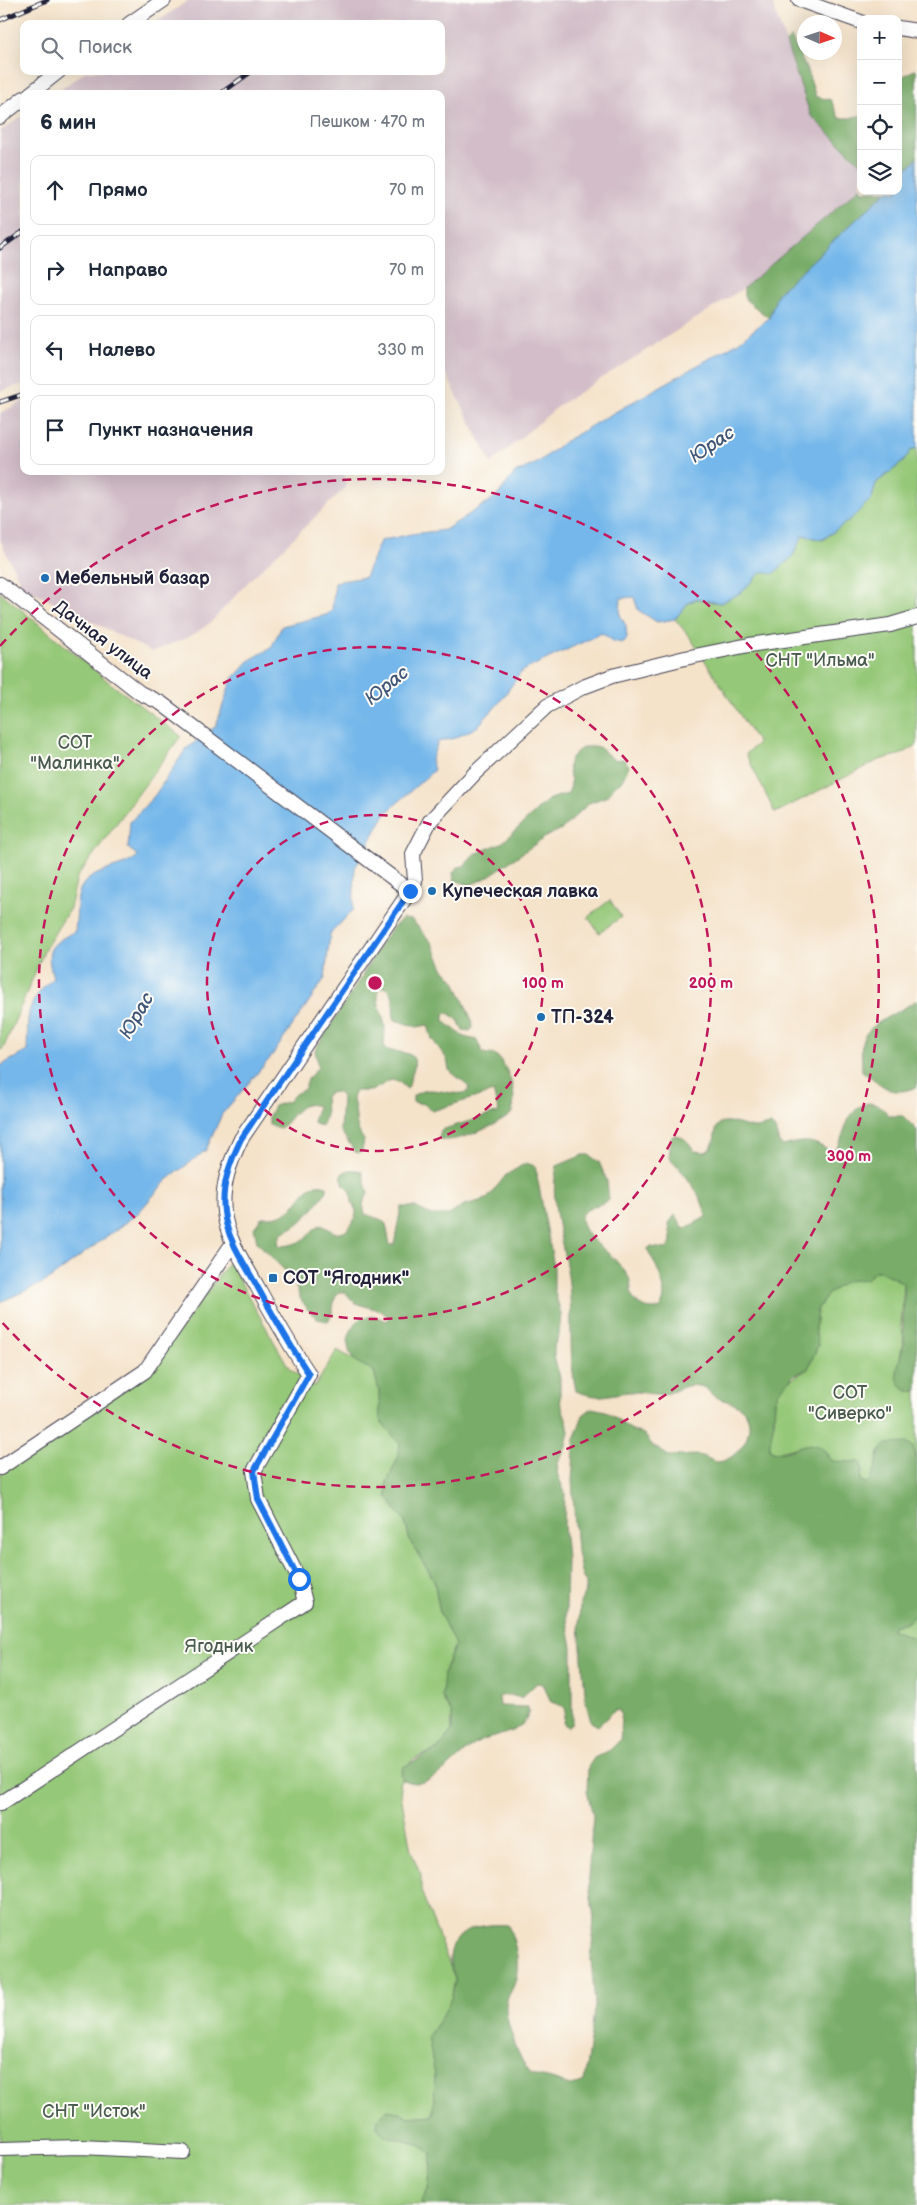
<!DOCTYPE html>
<html lang="ru">
<meta charset="utf-8">
<style>
:root{--surface:#fff;--page:#f2f2f3;--text:#1f2937;--muted:#747a83;--line:#e0e1e3}
body{margin:0;font-family:"Balsamiq Sans",sans-serif;background:var(--page);color:var(--text)}
.controls{position:absolute;right:15px;top:15px;display:grid;overflow:hidden;border-radius:10px;box-shadow:0 5px 20px #0002}
.controls button{width:45px;height:45px;display:grid;place-items:center;padding:0;border:0;border-bottom:1px solid var(--line);background:var(--surface);color:var(--text);font:25px sans-serif}
.compass{position:absolute;left:797px;top:15px;width:45px;height:45px;border-radius:50%;background:var(--surface);box-shadow:0 5px 20px #0002;rotate:93deg}
.stop{position:absolute;width:15px;height:15px;margin:-11px;border:4px solid #1a73e8;border-radius:50%;background:#fff}
.stop.end{background:#1a73e8;border-color:#fff;box-shadow:0 1px 5px #0008}
.list{margin:0;padding:0;list-style:none}
h2{display:flex;justify-content:space-between;align-items:center;height:65px;margin:0;padding:0 20px;font-size:21px}
h2 small{font-size:16px;font-weight:400;color:var(--muted)}
.list li{display:grid;grid-template-columns:32px 1fr auto;gap:15px;align-items:center;box-sizing:border-box;height:70px;margin:0 10px 10px;padding:0 10px;border:1px solid var(--line);border-radius:10px}
.list b{display:block;font-size:19px;white-space:nowrap}
.list em{font-size:16px;font-style:normal;color:var(--muted)}
.icon{flex:none;width:28px;height:28px;fill:none;stroke:currentColor;stroke-width:2;stroke-linecap:round;stroke-linejoin:round}
.map{position:relative;flex:none;width:917px;height:2205px;overflow:hidden}
.search{position:absolute;background:var(--surface);box-shadow:0 5px 20px #0002;left:20px;top:20px;width:425px;height:55px;display:flex;align-items:center;gap:12px;box-sizing:border-box;padding:0 18px;border-radius:10px;color:var(--muted);font-size:19px}
.panel{position:absolute;background:var(--surface);box-shadow:0 5px 20px #0002;left:20px;top:90px;width:425px;height:385px;border-radius:10px}
.map>svg:first-child{display:block}
.industrial{fill:#d2bdc8}
.green{fill:#95c878;stroke:#5c755a}
.forest{fill:#78ac68;stroke:#4d6752}
.water{fill:#74b7ea;stroke:#4b6c92}
.lines{fill:none;stroke-linecap:round;stroke-linejoin:round}
.street-casing{stroke:#423f50;stroke-width:16}
.street{stroke:#fff;stroke-width:14}
.rail-casing{stroke:#22223b;stroke-width:5}
.rail{stroke:#fdfcf7;stroke-width:3;stroke-dasharray:9;stroke-linecap:butt}
.route{stroke:#1a73e8;stroke-width:6}
.ring{fill:none;stroke:#c2185b;stroke-width:2.5;stroke-dasharray:9 6}
.poi-dot{fill:#1f6fb2;stroke:#fdfcf7;stroke-width:2}
.labels{text-anchor:middle;dominant-baseline:central;stroke-width:4;stroke-linejoin:round;paint-order:stroke}
.poi-label{font-size:18px;font-weight:bold;fill:#22223b;stroke:#fdfcf7;text-anchor:start}
.street-label{font-size:18px;fill:#22223b;stroke:#fdfcf7}
.park-label{font-size:18px;fill:#4a5c50;stroke:#fdfcf7}
.water-label{font-size:19px;font-style:italic;fill:#3f5678;stroke:#fdfcf7}
.centre{fill:#c2185b;stroke:#fdfcf7;stroke-width:2.5}
.ring-label{font-size:15px;text-anchor:middle;font-weight:bold;fill:#c2185b;stroke:#fdfcf7;stroke-width:4;stroke-linejoin:round;paint-order:stroke}
</style>
<div class="map">
<svg width="917" height="2205" viewBox="0 0 917 2205">
<rect width="100%" height="100%" fill="#fdfcf7"/>
<filter id="ink" filterUnits="userSpaceOnUse"><feTurbulence type="fractalNoise" baseFrequency=".02" numOctaves="2"/><feDisplacementMap in="SourceGraphic" scale="10" xChannelSelector="R" yChannelSelector="G"/><feConvolveMatrix kernelMatrix="1 2 1 2 8 2 1 2 1" color-interpolation-filters="sRGB"/></filter>
<filter id="wash" filterUnits="userSpaceOnUse"><feTurbulence type="fractalNoise" baseFrequency=".0096" numOctaves="4" result="noise"/><feDisplacementMap in="SourceGraphic" scale="20" xChannelSelector="R" yChannelSelector="G"/><feGaussianBlur stdDeviation="1.12" result="paint"/><feColorMatrix in="noise" values="0 0 0 0 0 0 0 0 0 0 0 0 0 0 0 0 0 1.4 0 .05"/><feComposite in="paint" operator="in"/></filter>
<g filter="url(#wash)">
<rect width="100%" height="100%" fill="#f4e2c9"/>
<path class="industrial" d="M 189,0 L 771,0 L 811,115 L 861,164 L 861,187 L 744,288 L 561,404 L 491,463 L 441,364 L 441,94 L 54,94 L 86,71 L 441,71 L 441,24 L 154,24 Z
M 24,115 L 24,384 L 0,391 L 0,131 Z
M 24,401 L 24,471 L 345,471 L 346,487 L 248,582 L 210,623 L 191,636 L 152,652 L 22,586 L 0,540 L 0,413 Z"/>
<path class="green" d="M 917,448 L 917,745 L 902,754 L 879,760 L 775,813 L 746,754 L 758,743 L 691,639 L 675,619 L 687,604 L 696,599 L 721,603 L 742,592 L 761,572 L 792,557 L 803,535 L 823,540 L 850,519 L 872,498 L 876,483 L 903,462 L 911,450 Z
M 0,592 L 110,683 L 181,736 L 77,877 L 70,908 L 45,949 L 3,1049 L 0,1050 Z
M 610,900 L 621,917 L 599,933 L 588,917 Z
M 229,1262 L 289,1368 L 315,1386 L 337,1350 L 374,1371 L 379,1391 L 380,1420 L 400,1444 L 398,1458 L 387,1482 L 387,1497 L 405,1522 L 410,1541 L 434,1580 L 440,1613 L 455,1645 L 445,1668 L 444,1701 L 452,1714 L 452,1730 L 438,1749 L 414,1759 L 401,1771 L 403,1780 L 399,1783 L 411,1851 L 421,1875 L 421,1891 L 455,1979 L 450,2005 L 428,2036 L 435,2075 L 433,2115 L 408,2117 L 400,2112 L 377,2127 L 385,2136 L 418,2144 L 432,2154 L 428,2190 L 420,2205 L 0,2205 L 0,1474 L 149,1373 Z
M 875,1271 L 880,1271 L 904,1283 L 901,1327 L 904,1337 L 898,1368 L 907,1391 L 917,1391 L 917,1460 L 913,1447 L 909,1443 L 879,1452 L 874,1475 L 866,1483 L 861,1481 L 862,1467 L 831,1461 L 825,1451 C 818,1450 808,1446 800,1447 C 789,1448 780,1456 769,1449 C 768,1439 772,1431 774,1422 C 775,1415 774,1408 775,1401 C 778,1383 794,1378 808,1369 L 818,1345 L 815,1329 L 817,1310 L 828,1294 L 846,1281 L 866,1279 Z
M 917,1613 L 917,1639 L 892,1630 L 893,1626 L 907,1623 Z"/>
<path class="forest" d="M 791,37 L 807,70 L 816,97 L 831,100 L 839,118 L 850,118 L 861,115 L 861,164 L 811,116 L 786,43 Z
M 916,69 L 917,158 L 898,179 L 898,79 Z
M 861,187 L 861,191 L 887,191 L 778,293 L 769,318 L 746,300 L 744,296 L 744,288 Z
M 584,747 L 599,747 L 614,760 L 624,759 L 629,766 L 622,781 L 615,785 L 608,796 L 589,803 L 562,829 L 547,836 L 486,878 L 470,885 L 454,880 L 453,873 L 458,867 L 464,866 L 475,854 L 503,842 L 549,799 L 567,794 C 580,776 553,765 584,747 Z
M 402,919 L 412,920 L 432,943 L 443,968 L 455,981 L 472,1021 L 473,1028 L 470,1031 L 463,1030 L 458,1020 L 448,1013 L 444,1014 L 444,1021 L 464,1037 L 477,1040 L 483,1053 L 496,1055 C 509,1068 519,1096 511,1114 C 502,1123 450,1147 439,1138 L 441,1130 L 499,1112 L 493,1092 L 432,1111 L 424,1104 L 413,1102 L 413,1096 C 431,1082 448,1098 468,1092 L 469,1087 L 449,1070 L 447,1059 L 432,1039 L 428,1025 L 417,1027 L 395,1020 C 390,1009 400,993 381,986 C 373,997 383,1014 385,1026 C 385,1032 384,1040 384,1047 C 391,1057 424,1044 412,1074 C 409,1079 411,1084 407,1089 L 399,1082 L 391,1080 L 371,1091 L 355,1091 L 352,1098 C 359,1114 352,1124 364,1140 L 362,1151 L 358,1153 L 355,1152 L 340,1130 L 342,1097 L 337,1092 L 329,1093 L 325,1096 L 326,1115 L 322,1126 L 315,1124 L 313,1121 L 318,1107 C 300,1097 293,1119 280,1128 L 269,1125 L 269,1116 L 274,1106 L 289,1101 L 295,1094 L 305,1089 L 308,1079 L 318,1067 L 315,1050 C 328,1029 341,1009 354,989 C 369,967 381,936 402,919 Z
M 917,999 L 917,1087 C 888,1098 884,1085 862,1071 C 862,1062 861,1052 862,1043 C 865,1023 903,1012 917,999 Z
M 868,1103 C 878,1104 884,1108 889,1116 L 903,1116 L 917,1130 L 917,1391 C 910,1391 904,1390 900,1384 C 891,1371 905,1352 904,1338 C 901,1317 905,1303 904,1283 L 880,1271 L 875,1271 L 866,1279 L 846,1281 L 828,1294 L 817,1310 L 815,1329 L 818,1345 L 808,1369 L 794,1375 L 779,1391 L 775,1400 L 774,1421 L 769,1449 C 786,1461 805,1435 822,1448 C 826,1451 828,1456 831,1461 L 860,1462 L 862,1467 L 861,1481 L 866,1483 C 880,1473 873,1454 887,1444 L 909,1443 L 913,1447 L 917,1460 L 917,1613 L 906,1623 L 893,1626 L 892,1630 L 917,1639 L 917,2205 L 420,2205 L 428,2190 L 432,2154 L 418,2144 L 385,2136 L 377,2127 L 378,2118 L 386,2110 L 400,2112 L 408,2117 L 433,2115 L 435,2075 L 428,2036 C 441,2018 452,2004 455,1981 C 456,1974 449,1967 450,1959 C 451,1928 484,1923 508,1925 C 516,1945 521,1964 514,1985 C 511,1993 506,1998 506,2007 C 505,2020 521,2067 532,2074 C 537,2077 546,2077 551,2079 C 564,2082 571,2089 584,2082 L 595,2005 L 591,1959 L 594,1918 L 588,1877 L 593,1816 L 587,1791 L 588,1767 L 594,1758 L 610,1750 L 620,1740 L 622,1721 L 619,1710 L 615,1710 L 598,1726 L 591,1722 L 586,1703 L 579,1626 L 580,1603 L 586,1590 L 586,1583 L 582,1576 L 577,1552 L 572,1481 L 575,1437 L 583,1415 L 592,1408 L 606,1411 L 633,1431 L 644,1434 L 653,1446 L 669,1456 L 699,1455 L 717,1462 C 738,1461 759,1429 744,1411 C 736,1401 724,1402 714,1396 C 708,1392 707,1387 699,1386 C 683,1383 676,1393 663,1394 C 651,1395 640,1391 628,1392 C 604,1395 601,1400 576,1391 C 568,1356 573,1319 569,1284 C 565,1246 548,1204 557,1166 L 583,1155 L 589,1155 L 599,1162 L 607,1181 L 609,1200 C 602,1205 581,1209 581,1217 C 581,1237 607,1249 617,1262 C 621,1267 626,1272 629,1278 C 633,1287 628,1295 637,1303 C 644,1309 650,1309 659,1309 C 672,1295 656,1264 647,1249 L 651,1247 L 666,1249 C 675,1241 669,1233 669,1223 L 675,1215 L 684,1229 L 706,1217 C 703,1195 684,1173 669,1157 L 671,1138 L 674,1135 C 685,1137 689,1142 694,1151 L 706,1152 C 717,1144 713,1137 717,1127 C 722,1115 746,1128 755,1128 C 761,1128 765,1125 771,1125 L 775,1129 L 779,1143 L 783,1146 C 805,1140 811,1139 831,1152 C 846,1148 840,1111 868,1103 Z
M 526,1163 L 535,1166 L 537,1176 L 554,1267 L 554,1289 L 561,1314 L 559,1335 L 554,1346 L 554,1357 L 560,1377 L 560,1402 L 567,1421 L 569,1432 L 565,1449 L 558,1463 L 557,1473 L 565,1493 L 564,1526 L 567,1558 L 566,1615 L 572,1647 L 572,1724 L 567,1727 L 563,1723 L 565,1710 L 562,1706 L 551,1702 L 543,1684 L 537,1683 L 521,1698 L 510,1695 L 499,1696 L 500,1706 L 528,1707 C 531,1733 496,1734 479,1742 C 457,1753 433,1794 403,1780 L 401,1776 L 403,1767 L 438,1749 L 452,1730 L 452,1714 L 442,1696 L 444,1672 L 455,1645 L 440,1613 L 434,1580 L 410,1541 L 405,1522 L 387,1497 L 387,1482 L 398,1458 L 400,1444 L 380,1420 L 379,1391 L 374,1371 C 368,1367 361,1366 356,1361 C 342,1349 348,1329 361,1318 L 374,1316 L 387,1321 L 389,1317 L 381,1311 L 355,1303 L 345,1292 L 339,1292 C 331,1299 336,1312 328,1321 L 317,1319 L 309,1311 L 300,1298 L 293,1279 L 257,1242 L 254,1228 L 262,1217 C 271,1217 280,1217 288,1211 C 302,1202 306,1179 327,1186 L 327,1191 C 312,1210 304,1224 281,1233 L 278,1244 L 281,1246 C 288,1246 300,1243 305,1238 C 311,1233 313,1228 321,1225 C 327,1227 331,1231 336,1233 C 348,1235 356,1220 356,1211 L 352,1202 L 351,1192 L 344,1185 L 341,1175 C 346,1169 354,1169 362,1171 L 368,1193 L 363,1204 L 365,1214 L 382,1220 L 386,1224 L 390,1245 L 394,1245 L 401,1207 L 415,1207 L 431,1215 L 449,1215 L 464,1205 L 487,1199 L 506,1175 Z"/>
<path class="water" d="M 917,158 L 917,448 L 911,450 L 903,462 L 876,483 L 872,498 L 851,519 L 822,540 L 803,535 L 792,557 L 773,574 L 761,572 L 742,592 L 721,603 L 695,599 L 687,604 L 675,619 L 657,622 L 638,610 L 634,597 L 621,598 L 620,615 L 626,626 L 627,639 L 622,643 L 613,641 L 602,633 L 522,671 L 499,703 L 477,727 L 455,738 L 438,742 L 431,760 L 434,770 L 385,814 L 355,868 L 353,910 L 330,934 L 325,978 L 271,1057 L 222,1114 L 206,1150 L 166,1181 L 138,1213 L 47,1281 L 0,1302 L 0,1066 L 27,1051 C 29,1012 23,1007 53,978 C 45,947 49,946 75,931 C 80,893 70,882 113,868 C 122,865 130,863 138,856 L 128,848 L 130,822 L 155,795 L 186,749 L 216,726 L 231,681 L 250,660 L 271,648 L 282,626 L 326,615 L 332,610 L 335,582 L 365,577 L 380,541 L 411,534 L 445,530 L 497,496 L 515,473 L 537,463 L 564,442 L 601,420 L 737,343 L 769,318 L 778,293 L 887,191 L 898,191 L 898,179 Z"/>
</g>
<g filter="url(#ink)">
<g class="lines">
<defs>
<path id="street" d="M 799,0 L 861,22
M 129,24 L 164,0
M 898,28 L 917,31
M 30,94 L 59,71
M 0,117 L 24,98
M 0,584 L 140,693 L 161,703 L 410,891
M 0,1468 L 145,1371 L 233,1243
M 0,1804 L 305,1602 L 299,1579 L 258,1499 L 254,1471 L 309,1374 C 290,1346 274,1317 258,1288 C 245,1264 227,1240 224,1212 C 221,1186 230,1162 241,1139 L 410,891 L 415,881 L 413,854 L 430,821 L 475,773 L 547,706 L 583,687 L 612,676 L 685,658 L 749,645 L 890,625 L 917,617
M 0,2149 L 81,2147 L 183,2152"/>
</defs>
<use href="#street" class="street-casing"/>
<use href="#street" class="street"/>
<defs>
<path id="rail" d="M 0,20 L 47,0
M 220,94 L 252,71
M 0,248 L 24,231
M 0,402 L 24,394"/>
</defs>
<use href="#rail" class="rail-casing"/>
<use href="#rail" class="rail"/>
</g>
</g>
<g class="lines" filter="url(#ink)">
<path class="route" d="M 299,1579 L 258,1499 L 254,1471 L 309,1374 C 290,1346 274,1317 258,1288 C 245,1264 227,1240 224,1212 C 221,1186 230,1162 241,1139 L 410,891"/>
</g>
<g class="ring">
<circle cx="375" cy="983" r="168"/>
<circle cx="375" cy="983" r="336"/>
<path d="M0 646A504 504 0 1 1 0 1320"/>
</g>
<g class="poi-dot">
<circle cx="45" cy="578" r="5"/>
<circle cx="432" cy="891" r="5"/>
<circle cx="541" cy="1017" r="5"/>
<rect x="268" y="1273" width="10" height="10" rx="2.5"/>
</g>
<g class="labels">
<g class="poi-label">
<text x="55" y="578">Мебельный базар</text>
<text x="442" y="891">Купеческая лавка</text>
<text x="551" y="1017">ТП-324</text>
<text x="283" y="1278">СОТ "Ягодник"</text>
</g>
<g class="street-label">
<text transform="translate(103 640) rotate(37)">Дачная улица</text>
</g>
<g class="park-label">
<text x="820" y="660">СНТ "Ильма"</text>
<text x="75" y="742">СОТ<tspan x="75" dy="21">"Малинка"</tspan></text>
<text x="850" y="1392">СОТ<tspan x="850" dy="21">"Сиверко"</tspan></text>
<text x="219" y="1646">Ягодник</text>
<text x="94" y="2111">СНТ "Исток"</text>
</g>
<g class="water-label">
<text transform="translate(712 445) rotate(-34)">Юрас</text>
<text transform="translate(387 686) rotate(-39)">Юрас</text>
<text transform="translate(137 1016) rotate(-60)">Юрас</text>
</g>
</g>
<circle cx="375" cy="983" r="8" class="centre"/>
<g class="ring-label">
<text x="543" y="988">100 m</text>
<text x="711" y="988">200 m</text>
<text x="849" y="1161">300 m</text>
</g>
</svg>
<div class="controls">
<button>+</button>
<button>−</button>
<button><svg class="icon" aria-label="locate" viewBox="0 0 24 24"><circle cx="12" cy="12" r="6"/><path d="M12 2v4M12 18v4M2 12h4M18 12h4"/></svg></button>
<button><svg class="icon" aria-label="layers" viewBox="0 0 24 24"><path d="M12 4l9 5-9 5-9-5zM3 14l9 5 9-5"/></svg></button>
</div>
<svg class="compass" viewBox="-18 -18 36 36"><path d="M0-13l5 13h-10z" fill="#e53935"/><path d="M0 13l5-13h-10z" fill="#747a83"/></svg>
<div class="stop" style="left:299px;top:1579px"></div>
<div class="stop end" style="left:410px;top:891px"></div>
<div class="search"><svg class="icon" aria-label="search" viewBox="0 0 24 24"><circle cx="10" cy="10" r="6"/><path d="M15 15l6 6"/></svg>Поиск</div>
<section class="panel">
<h2>6 мин<small>Пешком · 470 m</small></h2>
<ul class="list">
<li><svg class="icon" aria-label="ahead" viewBox="0 0 24 24"><path d="M12 20V5M6 11l6-6 6 6"/></svg><div><b>Прямо</b></div><em>70 m</em></li>
<li><svg class="icon" aria-label="right" viewBox="0 0 24 24"><path d="M7 20v-9h11M14 6l5 5-5 5"/></svg><div><b>Направо</b></div><em>70 m</em></li>
<li><svg class="icon" aria-label="left" viewBox="0 0 24 24"><path d="M17 20v-9H6M10 6l-5 5 5 5"/></svg><div><b>Налево</b></div><em>330 m</em></li>
<li><svg class="icon" aria-label="arrive" viewBox="0 0 24 24"><path d="M6 21V4h12l-3 4 3 4H6"/></svg><div><b>Пункт назначения</b></div></li>
</ul>
</section>
</div>
